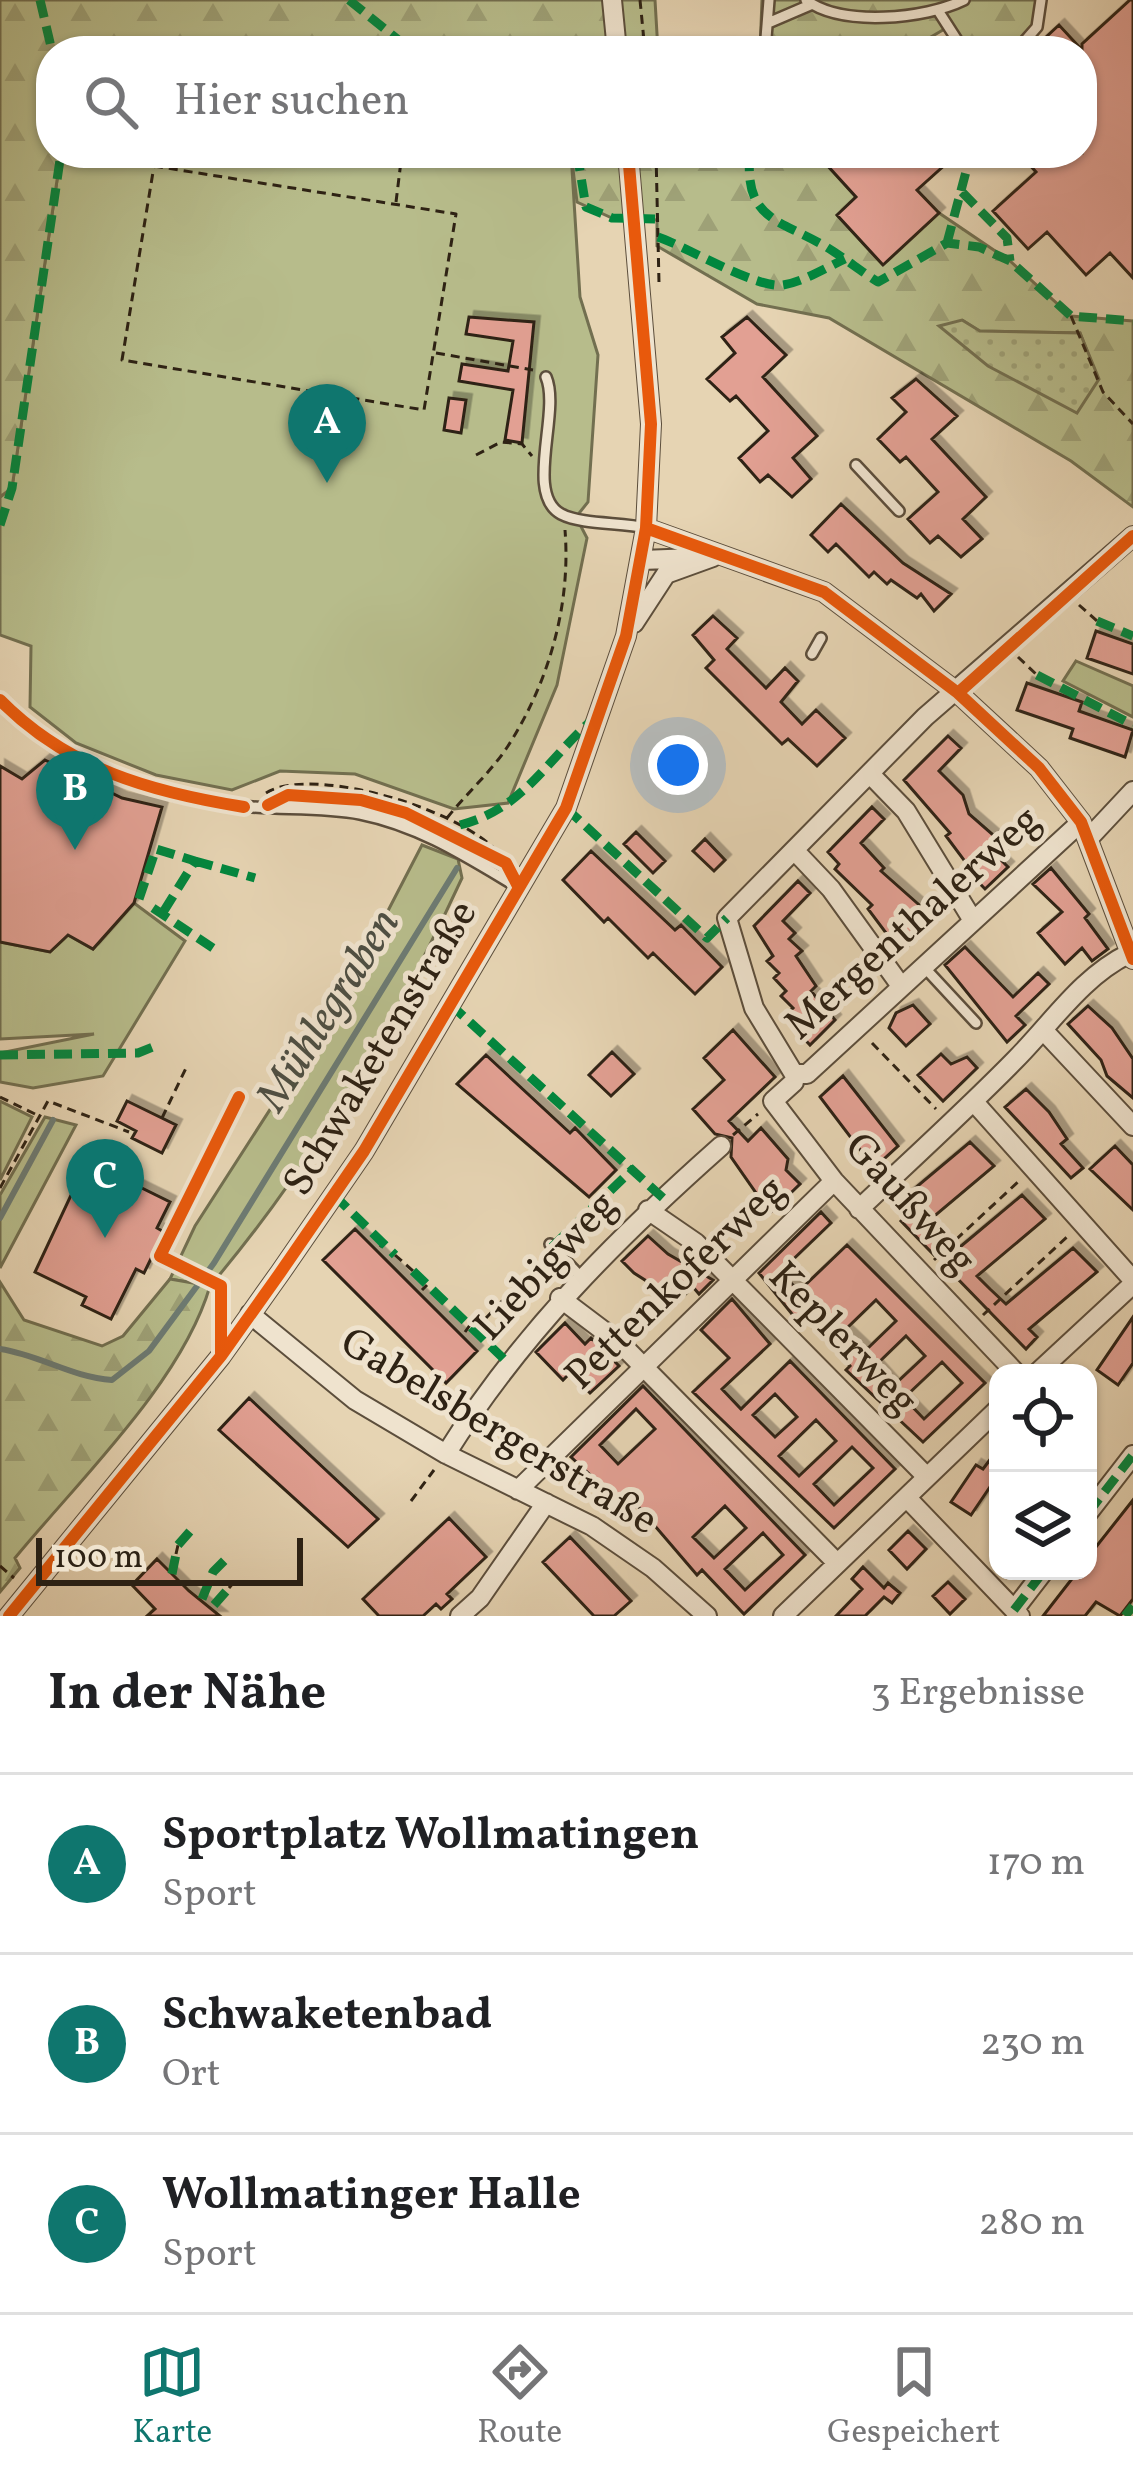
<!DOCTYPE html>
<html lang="de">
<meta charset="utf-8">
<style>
:root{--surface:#fff;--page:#f6f6f6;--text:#202124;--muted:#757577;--line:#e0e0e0;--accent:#0f766e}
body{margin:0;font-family:Vollkorn,serif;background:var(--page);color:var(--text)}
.controls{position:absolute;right:36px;bottom:36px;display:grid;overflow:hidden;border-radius:24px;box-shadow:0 3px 9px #0004}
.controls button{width:108px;height:108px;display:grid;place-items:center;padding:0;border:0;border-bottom:3px solid var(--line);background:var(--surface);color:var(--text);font:60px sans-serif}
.scale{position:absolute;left:36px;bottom:30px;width:267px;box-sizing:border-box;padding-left:12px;border:6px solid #2e2214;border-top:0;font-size:33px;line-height:42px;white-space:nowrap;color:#2e2214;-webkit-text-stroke:9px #efe3ce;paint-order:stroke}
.you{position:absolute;left:678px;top:765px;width:42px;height:42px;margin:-30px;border:9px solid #fff;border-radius:50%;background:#1a73e8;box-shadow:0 0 0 18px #1a73e833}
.badge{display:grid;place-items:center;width:78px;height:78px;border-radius:50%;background:var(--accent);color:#fff;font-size:39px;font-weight:700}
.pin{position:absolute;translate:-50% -99px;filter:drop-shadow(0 3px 6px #0008)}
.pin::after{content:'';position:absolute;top:63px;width:42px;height:36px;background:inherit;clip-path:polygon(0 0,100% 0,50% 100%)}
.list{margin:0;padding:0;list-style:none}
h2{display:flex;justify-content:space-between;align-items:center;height:156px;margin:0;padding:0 48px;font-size:51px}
h2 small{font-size:39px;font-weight:400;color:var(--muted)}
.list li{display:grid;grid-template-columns:78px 1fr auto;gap:36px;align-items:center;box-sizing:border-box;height:180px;padding:0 48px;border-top:3px solid var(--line)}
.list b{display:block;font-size:45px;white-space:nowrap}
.list p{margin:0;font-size:39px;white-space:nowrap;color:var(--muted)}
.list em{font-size:39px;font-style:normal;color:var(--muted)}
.icon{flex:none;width:66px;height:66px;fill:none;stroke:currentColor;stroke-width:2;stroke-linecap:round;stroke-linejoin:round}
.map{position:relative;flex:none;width:1133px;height:1616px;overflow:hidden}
.search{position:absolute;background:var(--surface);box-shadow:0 3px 9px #0004;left:36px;right:36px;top:36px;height:132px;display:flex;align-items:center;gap:30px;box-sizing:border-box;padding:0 42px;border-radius:48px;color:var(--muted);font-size:45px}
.sheet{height:696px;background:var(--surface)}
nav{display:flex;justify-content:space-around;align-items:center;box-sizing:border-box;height:168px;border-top:3px solid var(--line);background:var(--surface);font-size:33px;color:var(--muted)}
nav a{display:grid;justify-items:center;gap:6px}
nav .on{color:var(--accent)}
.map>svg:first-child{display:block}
.grass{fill:#b7bc8b;stroke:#726f50;stroke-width:3}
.forest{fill:url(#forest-firs);stroke:#726f50;stroke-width:3;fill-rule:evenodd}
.park{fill:url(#park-dots);stroke:#726f50;stroke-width:3}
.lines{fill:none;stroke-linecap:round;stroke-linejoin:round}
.stream{stroke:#6d7b73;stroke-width:6}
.building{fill:#e2a093;stroke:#2e2214;stroke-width:3;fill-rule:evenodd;filter:url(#shadow)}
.lane-casing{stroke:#5c4e3c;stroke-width:14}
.street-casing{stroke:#5c4e3c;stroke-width:22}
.path{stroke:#2e2214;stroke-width:3;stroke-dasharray:9 6;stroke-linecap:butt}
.lane{stroke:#efe3ce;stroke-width:9}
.street{stroke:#efe3ce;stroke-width:18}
.quiet{stroke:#00873e;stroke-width:9;stroke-dasharray:18 9;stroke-linecap:butt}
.cycleway-casing{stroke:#efe3ce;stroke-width:20}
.cycleway{stroke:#e8590c;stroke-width:12}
.labels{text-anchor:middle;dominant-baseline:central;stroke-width:10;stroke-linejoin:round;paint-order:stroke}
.street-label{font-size:42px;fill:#2e2214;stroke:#efe3ce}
.water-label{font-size:45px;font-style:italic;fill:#4e4f43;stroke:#efe3ce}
</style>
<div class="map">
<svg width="1133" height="1616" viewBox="0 0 1133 1616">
<defs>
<pattern id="forest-firs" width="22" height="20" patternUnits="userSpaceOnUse" patternTransform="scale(3)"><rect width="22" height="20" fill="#b7bc8b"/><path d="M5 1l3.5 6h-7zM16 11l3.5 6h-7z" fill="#9ea177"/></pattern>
<pattern id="park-dots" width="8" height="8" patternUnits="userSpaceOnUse" patternTransform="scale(3)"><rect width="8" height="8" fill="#b7bc8b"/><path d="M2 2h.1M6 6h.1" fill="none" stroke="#9ea177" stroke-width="1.8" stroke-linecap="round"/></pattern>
<filter id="shadow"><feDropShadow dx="5.5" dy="-5.5" stdDeviation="0" flood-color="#0004"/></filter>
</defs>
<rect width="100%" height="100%" fill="#e6d4b3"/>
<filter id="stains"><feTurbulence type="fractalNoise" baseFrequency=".00167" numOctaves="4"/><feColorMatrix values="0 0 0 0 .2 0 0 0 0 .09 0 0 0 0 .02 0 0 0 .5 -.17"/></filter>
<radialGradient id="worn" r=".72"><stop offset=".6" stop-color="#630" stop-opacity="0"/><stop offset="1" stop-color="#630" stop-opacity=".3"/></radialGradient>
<path class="grass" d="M 61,153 L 571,153 L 580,297 L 598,355 L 588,502 L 576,517 L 587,538 L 557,685 L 508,803 L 454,809 L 355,774 L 280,771 L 232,790 L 156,775 L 76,743 L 30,707 L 31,646 L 0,635 L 0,497 L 12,487 Z
M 1076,661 L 1133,686 L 1133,717 L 1063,681 Z
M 422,845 L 458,859 L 462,878 C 395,1023 314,1164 210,1286 L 170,1279 L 195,1226 L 347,990 Z
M 134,903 L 185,941 L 103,1076 L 33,1088 L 0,1082 L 0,1053 L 94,1034 L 0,1039 L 0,942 L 50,952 L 68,935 L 93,949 Z
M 0,1101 L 32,1117 L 0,1180 Z
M 45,1117 L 76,1125 L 0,1268 L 0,1195 Z"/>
<path class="forest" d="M 0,0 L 655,0 L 658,51 L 51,51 L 51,153 L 61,153 L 12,488 L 0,497 Z
M 762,0 L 1041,0 L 1042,13 L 1016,51 L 964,51 L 948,27 L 907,51 L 760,51 Z
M 571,153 L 816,153 L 856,197 L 838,216 L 882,264 L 939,213 L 1010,261 L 1071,316 L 1133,321 L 1133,507 L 1071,461 L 829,318 L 757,304 L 657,246 L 657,220 L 612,218 L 577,202 ZM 962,320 L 979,331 L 1080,333 L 1098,379 L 1076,412 L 1039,391 Z
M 170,1279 L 210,1286 C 182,1382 79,1480 15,1558 L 20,1568 L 0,1592 L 0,1282 L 24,1320 L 102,1346 L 123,1336 Z"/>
<path class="park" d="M 962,320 L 980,331 L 1080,333 L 1099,379 L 1077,413 L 988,366 L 939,326 Z"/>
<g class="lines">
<path class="stream" d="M 0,1218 L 53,1120
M 0,1349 C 40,1355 71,1377 112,1380 L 149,1351 L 214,1263 L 457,868"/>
</g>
<path class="building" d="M 1130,0 L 1133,0 L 1133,278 L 1110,253 L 1086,275 L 1047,232 L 1028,249 L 993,211 L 1036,172 L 1019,153 L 1082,153 L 1082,51 L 1031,51 L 1059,25 L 1082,50 L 1082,44 Z
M 816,153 L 958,153 L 917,190 L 939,213 L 883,265 L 837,215 L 856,197 Z
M 469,317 L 534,322 L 522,443 L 505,440 L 513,390 L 459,381 L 462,364 L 508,371 L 513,341 L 466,334 Z
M 747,317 L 786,355 L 763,377 L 817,436 L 793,458 L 811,479 L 792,497 L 768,475 L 760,482 L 739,458 L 768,431 L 736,396 L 730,401 L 707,379 L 735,353 L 722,337 Z
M 916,379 L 957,416 L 932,439 L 986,497 L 963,519 L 982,539 L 961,557 L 938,536 L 930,543 L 908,519 L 938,492 L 906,457 L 900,462 L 878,439 L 906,412 L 892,398 Z
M 449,398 L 466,400 L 461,433 L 444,430 Z
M 841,504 L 903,563 L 951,594 L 934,611 L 921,594 L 917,598 L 891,580 L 887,584 L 874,572 L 869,577 L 836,544 L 828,552 L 811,535 Z
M 713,616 L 737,638 L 727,649 L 766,688 L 785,668 L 798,681 L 781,702 L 802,724 L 816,710 L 845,738 L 817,766 L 788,739 L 782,744 L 706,668 L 714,660 L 693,635 Z
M 1096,631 L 1133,644 L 1133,674 L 1087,658 Z
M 1027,683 L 1082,702 L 1079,711 L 1133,730 L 1125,757 L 1070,738 L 1073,729 L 1017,710 Z
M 948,736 L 961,748 L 939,771 L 963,795 L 969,814 L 1008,848 L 999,858 L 1008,867 L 985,889 L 964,867 L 967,864 L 946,836 L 950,833 L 904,780 Z
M 45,760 L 122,798 L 162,807 L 134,903 L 93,949 L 68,935 L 50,952 L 0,942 L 0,766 L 22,779 Z
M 872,807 L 884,819 L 861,843 L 884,868 L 881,871 L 935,919 L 901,953 L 868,909 L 872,905 L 835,869 L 839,864 L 828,852 Z
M 636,832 L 665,861 L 653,873 L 624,844 Z
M 705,839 L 725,860 L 714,871 L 693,851 Z
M 591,851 L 675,930 L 681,925 L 722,967 L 695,994 L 653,953 L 648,958 L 608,918 L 604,922 L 563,880 Z
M 1051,868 L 1089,914 L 1085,918 L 1108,949 L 1092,961 L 1082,948 L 1065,964 L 1038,933 L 1062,912 L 1033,884 Z
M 798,881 L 810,893 L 783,921 L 795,933 L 789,939 L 802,951 L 796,956 L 816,986 L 811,991 L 835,1020 L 810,1045 L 796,1030 L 801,1025 L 788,1013 L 793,1008 L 781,996 L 786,991 L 774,978 L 779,973 L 767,961 L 773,956 L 754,926 Z
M 965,947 L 1013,997 L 1038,973 L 1049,984 L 1016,1016 L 1025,1025 L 1007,1042 L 945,965 Z
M 913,1005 L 930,1024 L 906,1046 L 889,1028 L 896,1013 Z
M 1088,1006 L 1112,1028 L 1133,1059 L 1133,1098 L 1107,1076 L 1101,1060 L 1068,1024 Z
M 733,1030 L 775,1077 L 729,1121 L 748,1141 L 761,1128 L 788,1159 L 786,1170 L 800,1184 L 770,1213 L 731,1157 L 732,1138 L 715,1134 L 693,1109 L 724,1080 L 704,1058 Z
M 612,1052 L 634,1074 L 611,1096 L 589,1075 Z
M 941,1054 L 951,1064 L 967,1057 L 977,1068 L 943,1101 L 918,1075 Z
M 486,1055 L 570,1133 L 575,1128 L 616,1170 L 589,1197 L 457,1084 Z
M 843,1076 L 898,1146 L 874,1168 L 820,1097 Z
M 1026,1089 L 1049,1112 L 1067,1139 L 1061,1144 L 1083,1168 L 1071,1178 L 1005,1107 Z
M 127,1101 L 176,1125 L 162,1153 L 132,1138 L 136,1131 L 117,1121 Z
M 970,1142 L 994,1166 L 926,1223 L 946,1243 L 934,1255 L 901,1221 L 913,1210 L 902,1199 Z
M 1115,1146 L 1133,1165 L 1133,1210 L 1090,1169 Z
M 87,1161 L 170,1202 L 157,1228 L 164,1232 L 144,1273 L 136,1269 L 111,1319 L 82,1305 L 86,1297 L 35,1272 Z
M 1022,1195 L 1045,1219 L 977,1276 L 990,1289 L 1006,1304 L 1073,1248 L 1097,1272 L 1029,1329 L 1037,1337 L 1026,1349 L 953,1274 L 964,1263 L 954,1252 Z
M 821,1212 L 831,1223 L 780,1272 L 799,1291 L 847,1245 L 985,1383 L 923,1442 L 846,1370 L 850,1366 L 803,1312 L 796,1319 L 759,1273 ZM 876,1300 L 896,1321 L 866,1350 L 845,1330 ZM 906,1336 L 925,1356 L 894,1385 L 876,1365 ZM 942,1362 L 962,1383 L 924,1419 L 904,1398 Z
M 355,1229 L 477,1351 L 446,1383 L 323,1260 Z
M 648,1236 L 668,1254 L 713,1280 L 699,1294 L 693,1287 L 678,1301 L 634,1273 L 622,1261 Z
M 732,1299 L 770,1344 L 722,1389 L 741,1409 L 790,1361 L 895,1469 L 834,1528 L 693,1392 L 729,1358 L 701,1330 ZM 775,1394 L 797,1417 L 775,1437 L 753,1415 ZM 816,1420 L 836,1441 L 799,1476 L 779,1456 ZM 852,1447 L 873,1468 L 834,1505 L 814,1484 Z
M 1133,1317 L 1133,1363 L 1118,1385 L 1097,1370 Z
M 565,1323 L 585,1344 L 591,1338 L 597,1343 L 619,1366 L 590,1393 L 570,1373 L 563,1380 L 536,1352 Z
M 643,1386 L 805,1555 L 744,1614 L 702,1570 L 697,1575 L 637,1505 L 630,1512 L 571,1457 ZM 636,1409 L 655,1429 L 618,1464 L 600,1445 ZM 725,1506 L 746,1528 L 714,1558 L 693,1537 ZM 763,1533 L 783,1555 L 745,1590 L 725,1569 Z
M 249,1398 L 378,1519 L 348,1547 L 219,1430 Z
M 989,1461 L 998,1475 L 971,1515 L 951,1502 L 976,1465 L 983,1469 Z
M 1133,1500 L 1133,1599 L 1120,1616 L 1096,1602 L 1085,1616 L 1043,1616 L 1078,1571 L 1088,1571 L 1088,1557 Z
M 449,1518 L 486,1557 L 447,1594 L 452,1599 L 441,1609 L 436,1604 L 423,1616 L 379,1616 L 363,1599 Z
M 908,1531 L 926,1549 L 907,1569 L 889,1550 Z
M 570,1537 L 631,1601 L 614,1616 L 594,1616 L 543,1562 Z
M 157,1559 L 189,1591 L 220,1616 L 147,1616 L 155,1609 L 132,1585 Z
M 863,1567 L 884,1588 L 888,1583 L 900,1593 L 892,1603 L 884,1597 L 865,1616 L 836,1616 L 862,1589 L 852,1579 Z
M 948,1582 L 965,1599 L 950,1614 L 933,1596 Z"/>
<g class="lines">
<defs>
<path id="lane" d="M 806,0 C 842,27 925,19 964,0
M 939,12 L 964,51
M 768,23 L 810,5
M 765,51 L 769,0
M 1016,51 L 1037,27 L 1041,0
M 546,377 C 561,412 524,494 561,514 C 582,525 622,522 646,528
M 856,465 L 899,511
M 812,654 L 821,638
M 0,700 C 64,765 150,798 240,806 C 279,810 322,807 360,814 C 420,826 467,857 519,888
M 924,967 L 976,1023
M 550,1244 L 581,1277"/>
<path id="street" d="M 612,0 L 617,51
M 646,528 L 824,592 L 958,693 L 1039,768 L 1081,822 L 1133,959
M 642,560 L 694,558
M 634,623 L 666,574 L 713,557
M 871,775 L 906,811 L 972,919
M 1081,822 L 807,1074 L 794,1074 L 754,1008 L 727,918 L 925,717 L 1133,536
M 1089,838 L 1133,791
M 795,851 L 831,889 L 901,986
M 1044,1031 L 1133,1126
M 794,1082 L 773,1101 L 834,1181 L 1016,1373
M 974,1102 L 1133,1280
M 859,1209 C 911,1160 965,1111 1015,1060 C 1052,1023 1081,977 1130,953
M 648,1210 L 696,1243 L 927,1477
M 560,1298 L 621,1344 L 836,1562
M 250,1314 L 355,1400 L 446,1454 L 592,1526 L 653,1568 L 707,1616
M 1037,1373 L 1133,1284
M 446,1454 C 521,1334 615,1240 721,1146
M 518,1490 L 834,1181
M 907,1498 L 1020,1616
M 1088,1513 L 1133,1455
M 1014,1610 L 1044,1571
M 9,1616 L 221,1356 L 280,1273 L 364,1151 L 566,808 L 626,636 L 646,528 L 651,424 L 628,153
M 460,1616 L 480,1598 L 546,1503
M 783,1616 L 998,1409"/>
</defs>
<use href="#lane" class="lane-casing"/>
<use href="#street" class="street-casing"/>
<path class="path" d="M 640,0 L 645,51
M 656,153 L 659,283
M 740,153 L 749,160
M 154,166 L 456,214 L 424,410 L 122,360 Z
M 396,202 L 402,153
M 1071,316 L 1103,392 L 1133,424
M 436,353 L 533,370
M 476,455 L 501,442 L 522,444 L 532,456
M 1079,605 L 1097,621
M 1018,657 L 1037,675
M 266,793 C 314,763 480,814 506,863
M 447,818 C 466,794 491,772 508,746 C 549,682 571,605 565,530
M 872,1043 L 936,1109
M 0,1097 L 35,1114
M 162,1118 L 187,1066
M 733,1135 L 758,1114
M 0,1188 L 48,1101 L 129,1132
M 380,1247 L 383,1243
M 395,1255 L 413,1271
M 934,1260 L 1019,1181
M 422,1290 L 427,1285
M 983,1315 L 1068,1236
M 486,1318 L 506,1297
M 465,1332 L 470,1325
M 411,1501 L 434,1470
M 176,1554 L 178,1545
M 0,1566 L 14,1578
M 229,1588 L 234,1582"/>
<use href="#lane" class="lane"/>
<use href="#street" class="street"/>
<path class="quiet" d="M 40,0 L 52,51
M 349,0 L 412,51
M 577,153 L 586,207 L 612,218 L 658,219
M 750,153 C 744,219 777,219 823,245 C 842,256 859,270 878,282 L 947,243 L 979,247 L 1010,261 L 1071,316 L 1133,321
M 962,192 L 1007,238 L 1010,261
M 658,237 C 687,247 757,289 783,285 C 803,282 827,267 845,259
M 947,243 L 971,153
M 0,525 L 12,488 L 61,153
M 1097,621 L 1133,636
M 1037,675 L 1133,725
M 566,808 L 707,938 L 727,918
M 460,825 C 523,809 546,761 592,720
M 195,861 L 255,878
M 139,899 L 156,849 L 195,861 L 162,914
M 153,908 L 213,948
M 450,1004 L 663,1198
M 0,1055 L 138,1053 L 153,1047
M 334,1195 L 395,1255
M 552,1247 L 634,1168
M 413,1271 L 507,1362
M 1088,1513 L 1133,1455
M 178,1545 L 192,1529
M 172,1574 L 176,1554
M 202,1599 L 213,1572 L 225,1560
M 214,1605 L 229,1588
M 1014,1610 L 1044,1571
M 1125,1616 L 1133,1606"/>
<defs>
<path id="cycleway" d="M 646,528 L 824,592 L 958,693 L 1039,768 L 1081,822 L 1133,959
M 958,693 L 1133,536
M 0,700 C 68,769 151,792 244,807
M 268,805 L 288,795 L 361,800 L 406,813 L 506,863 L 519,888
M 221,1356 L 221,1286 L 160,1256 L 239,1097
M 9,1616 L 221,1356 L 280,1273 L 364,1151 L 566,808 L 626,636 L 646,528 L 651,424 L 628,153"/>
</defs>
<use href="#cycleway" class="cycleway-casing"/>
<use href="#cycleway" class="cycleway"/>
</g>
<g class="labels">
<g class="street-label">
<text transform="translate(914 924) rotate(-42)">Mergenthalerweg</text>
<text transform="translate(382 1049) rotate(-59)">Schwaketenstraße</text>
<text transform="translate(909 1205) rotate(48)">Gaußweg</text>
<text transform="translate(547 1267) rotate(-47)">Liebigweg</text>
<text transform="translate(677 1284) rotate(-44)">Pettenkoferweg</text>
<text transform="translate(842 1340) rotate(46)">Keplerweg</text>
<text transform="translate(498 1433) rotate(31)">Gabelsbergerstraße</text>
</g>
<g class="water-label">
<text transform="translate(330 1011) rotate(-58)">Mühlegraben</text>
</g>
</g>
<rect width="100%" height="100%" filter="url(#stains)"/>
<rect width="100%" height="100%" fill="url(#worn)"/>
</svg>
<div class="controls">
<button><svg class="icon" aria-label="locate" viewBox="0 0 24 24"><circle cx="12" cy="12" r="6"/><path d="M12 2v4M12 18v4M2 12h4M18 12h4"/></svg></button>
<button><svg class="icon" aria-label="layers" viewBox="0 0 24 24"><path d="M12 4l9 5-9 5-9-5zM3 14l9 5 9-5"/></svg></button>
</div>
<div class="scale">100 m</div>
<div class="you"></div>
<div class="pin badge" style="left:327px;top:483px">A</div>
<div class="pin badge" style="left:75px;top:850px">B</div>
<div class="pin badge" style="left:105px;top:1238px">C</div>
<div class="search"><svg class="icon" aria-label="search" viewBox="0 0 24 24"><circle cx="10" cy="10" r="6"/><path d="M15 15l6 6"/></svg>Hier suchen</div>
</div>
<section class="sheet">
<h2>In der Nähe<small>3 Ergebnisse</small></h2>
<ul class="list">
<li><span class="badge">A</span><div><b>Sportplatz Wollmatingen</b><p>Sport</p></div><em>170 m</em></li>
<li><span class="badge">B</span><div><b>Schwaketenbad</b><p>Ort</p></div><em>230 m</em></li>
<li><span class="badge">C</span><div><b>Wollmatinger Halle</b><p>Sport</p></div><em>280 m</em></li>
</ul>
</section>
<nav>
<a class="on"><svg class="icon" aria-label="map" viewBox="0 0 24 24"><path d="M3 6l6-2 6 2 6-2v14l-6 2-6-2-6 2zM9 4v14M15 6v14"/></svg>Karte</a>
<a><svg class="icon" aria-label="directions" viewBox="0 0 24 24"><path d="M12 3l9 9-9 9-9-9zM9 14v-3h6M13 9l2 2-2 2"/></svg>Route</a>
<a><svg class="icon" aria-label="saved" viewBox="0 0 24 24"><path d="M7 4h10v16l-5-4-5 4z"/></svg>Gespeichert</a>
</nav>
